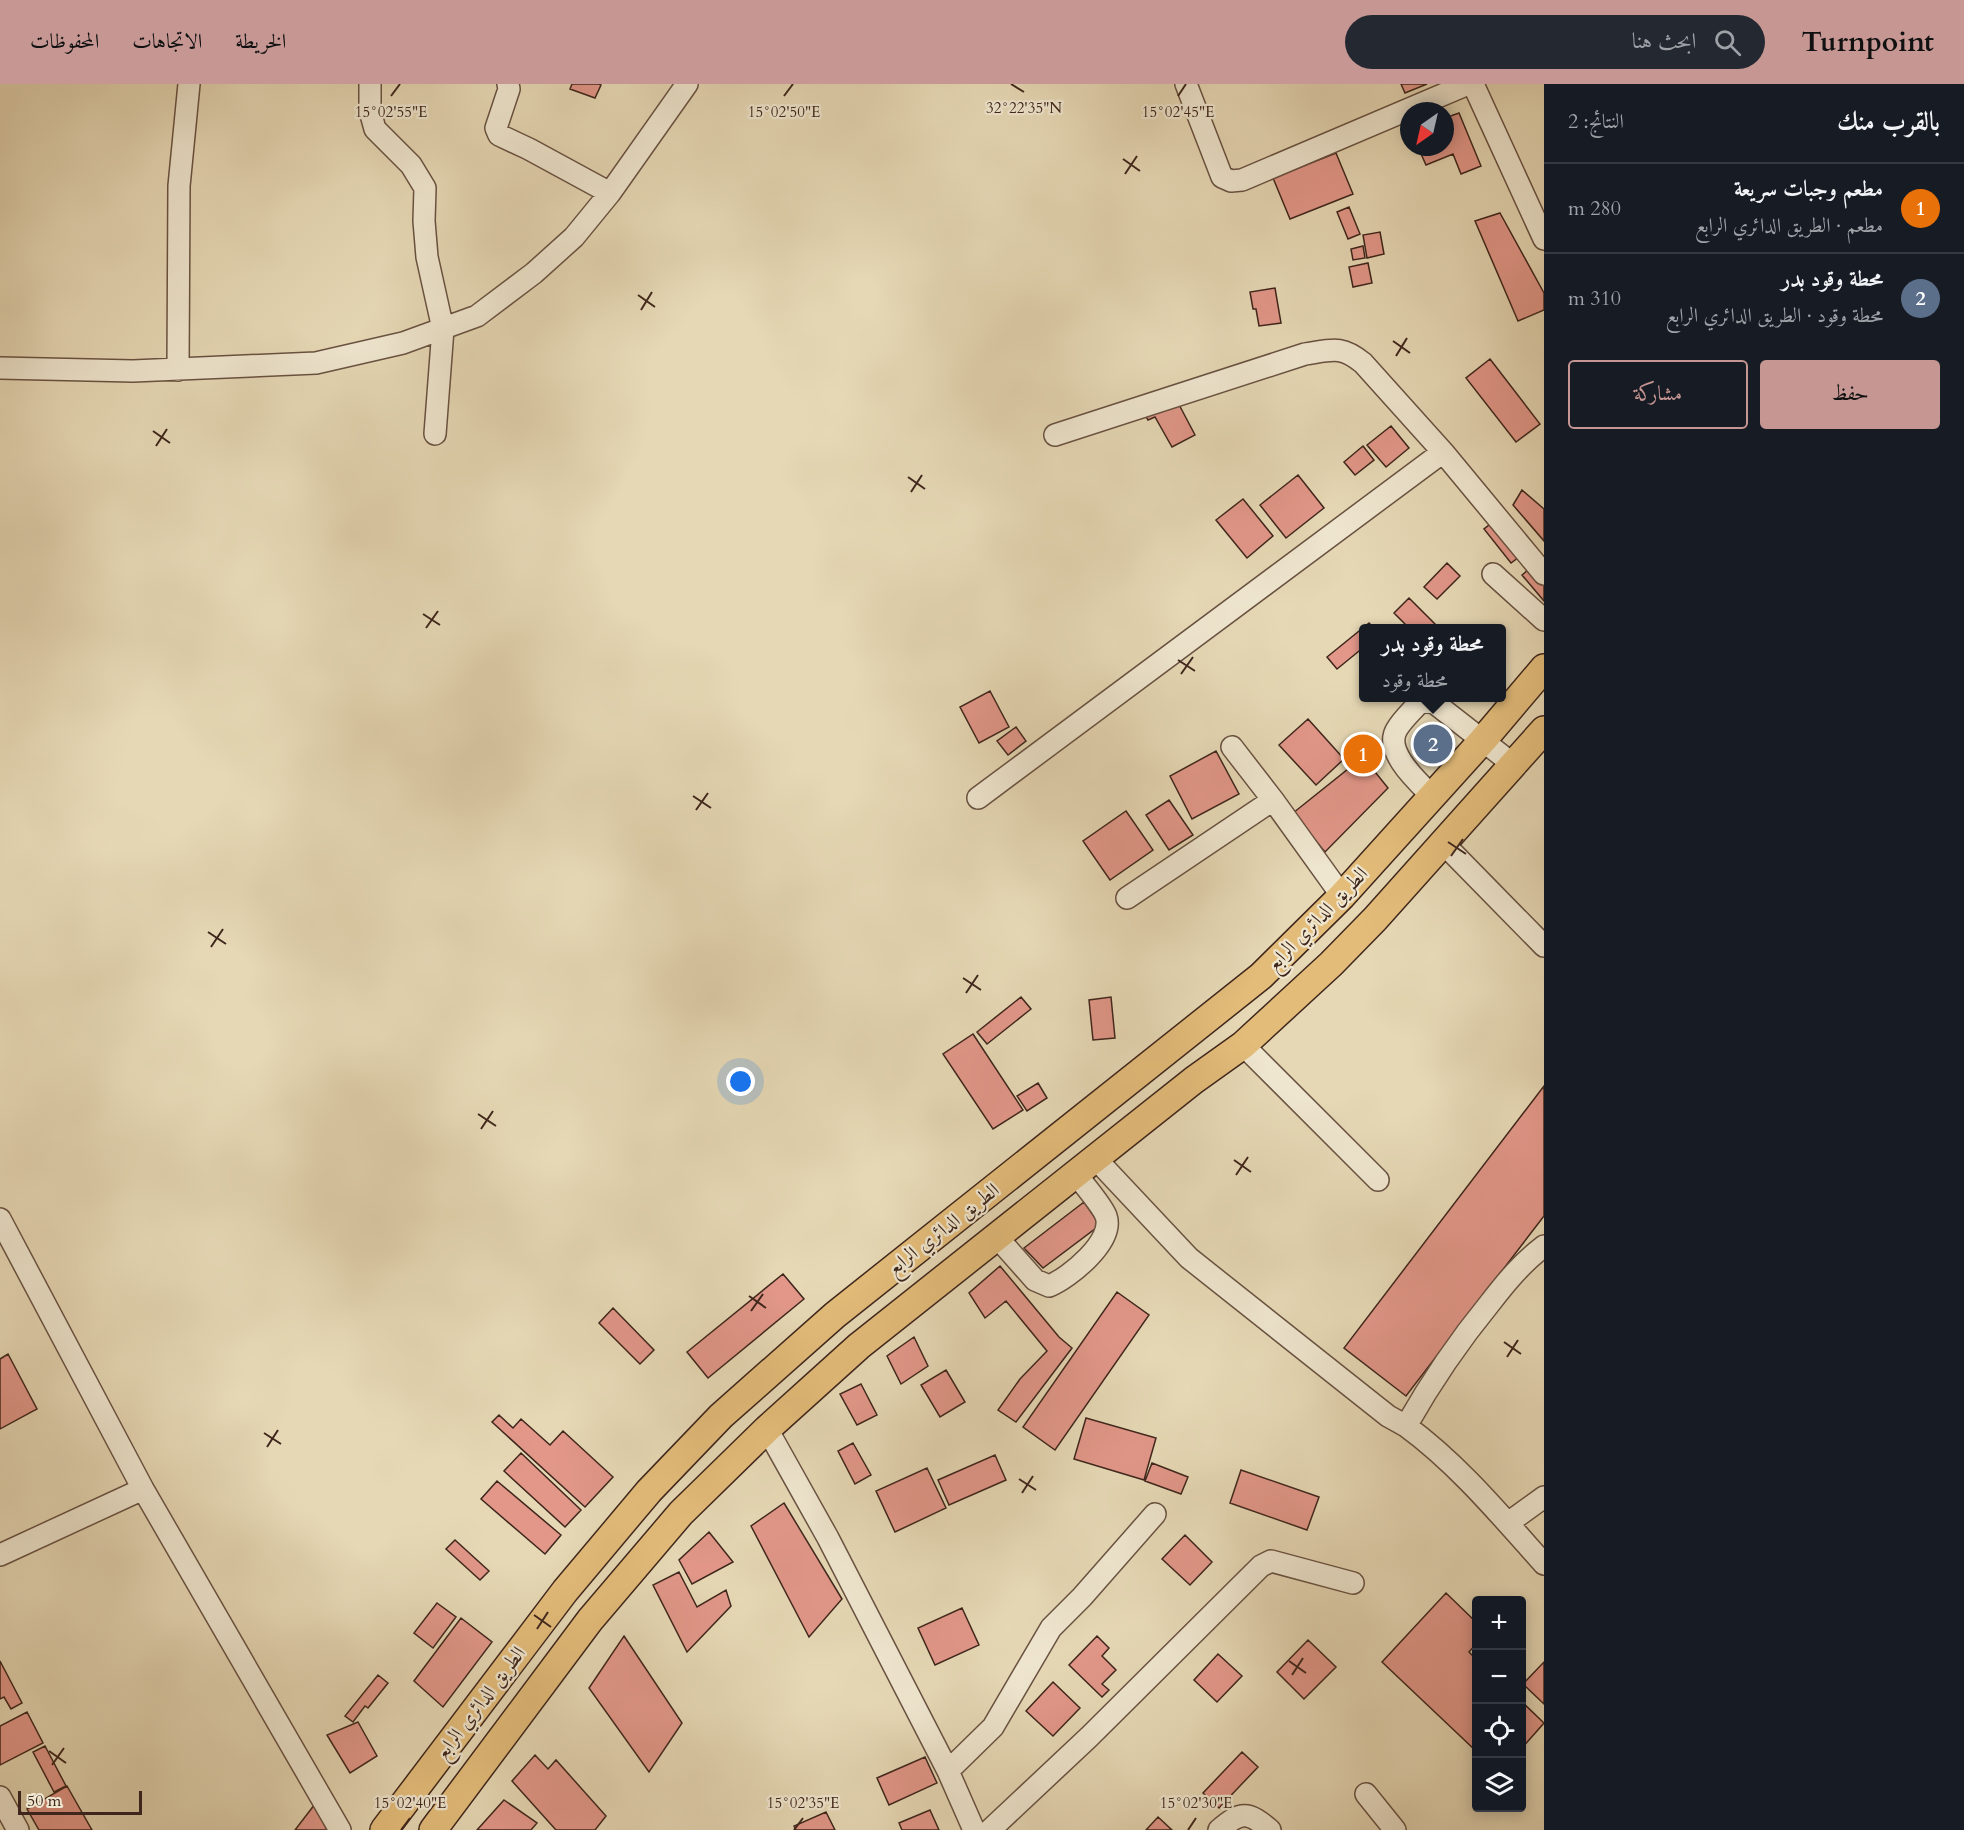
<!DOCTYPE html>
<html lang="ar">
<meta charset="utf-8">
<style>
:root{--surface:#171b24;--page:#242831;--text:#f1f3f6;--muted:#9ea1a6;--line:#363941;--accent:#c59692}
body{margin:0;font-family:Cardo,Amiri,serif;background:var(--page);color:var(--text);direction:rtl}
.controls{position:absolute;right:18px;bottom:18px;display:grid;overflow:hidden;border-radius:6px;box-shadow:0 3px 15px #0003}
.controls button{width:54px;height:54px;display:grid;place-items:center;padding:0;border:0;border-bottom:2px solid var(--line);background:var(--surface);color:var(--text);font:30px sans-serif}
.compass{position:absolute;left:1400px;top:18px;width:54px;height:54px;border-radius:50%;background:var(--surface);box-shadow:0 3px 15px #0003;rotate:214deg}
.scale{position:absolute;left:18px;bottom:15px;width:124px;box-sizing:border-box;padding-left:6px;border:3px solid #3f261c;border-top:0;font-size:16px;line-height:21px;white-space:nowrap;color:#3f261c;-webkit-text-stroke:4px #efe6cf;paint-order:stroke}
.you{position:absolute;left:741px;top:998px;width:21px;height:21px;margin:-15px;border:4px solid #fff;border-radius:50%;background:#1a73e8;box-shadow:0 0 0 9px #1a73e833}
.badge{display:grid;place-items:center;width:39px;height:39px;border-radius:50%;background:var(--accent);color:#fff;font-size:20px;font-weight:700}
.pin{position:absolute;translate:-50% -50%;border:3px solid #fff;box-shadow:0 2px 6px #0006}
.popup{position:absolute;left:1359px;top:540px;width:147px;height:78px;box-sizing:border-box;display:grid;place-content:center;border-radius:6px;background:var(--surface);filter:drop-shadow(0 2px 4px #0005);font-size:20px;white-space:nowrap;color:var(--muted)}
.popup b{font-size:22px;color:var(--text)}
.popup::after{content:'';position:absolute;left:50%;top:100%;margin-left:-12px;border:12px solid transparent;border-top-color:var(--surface)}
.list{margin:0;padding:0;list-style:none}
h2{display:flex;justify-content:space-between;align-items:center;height:78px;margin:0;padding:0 24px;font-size:26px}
h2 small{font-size:20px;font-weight:400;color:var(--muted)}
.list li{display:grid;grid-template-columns:39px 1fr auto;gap:18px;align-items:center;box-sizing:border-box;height:90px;padding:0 24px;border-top:2px solid var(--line)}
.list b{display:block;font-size:22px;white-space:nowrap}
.list p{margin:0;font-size:20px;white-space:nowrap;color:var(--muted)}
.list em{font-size:20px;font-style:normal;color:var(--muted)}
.actions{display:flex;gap:12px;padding:18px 24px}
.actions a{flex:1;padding:14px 0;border:2px solid var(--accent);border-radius:6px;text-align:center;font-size:21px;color:var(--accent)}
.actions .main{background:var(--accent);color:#111}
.icon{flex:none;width:33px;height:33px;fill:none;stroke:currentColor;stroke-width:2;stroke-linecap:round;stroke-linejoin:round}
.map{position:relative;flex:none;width:1544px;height:1746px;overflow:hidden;direction:ltr}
header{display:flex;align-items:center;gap:36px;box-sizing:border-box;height:84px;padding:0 30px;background:var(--accent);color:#111}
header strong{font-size:28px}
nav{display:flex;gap:33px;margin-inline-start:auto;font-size:21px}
.search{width:420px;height:54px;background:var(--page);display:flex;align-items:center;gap:15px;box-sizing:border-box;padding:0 21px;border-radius:33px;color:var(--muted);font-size:22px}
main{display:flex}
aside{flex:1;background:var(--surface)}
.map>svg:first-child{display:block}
.building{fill:#e29789;stroke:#3f261c;stroke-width:1.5}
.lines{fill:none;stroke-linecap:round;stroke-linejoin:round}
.minor-casing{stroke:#695242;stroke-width:24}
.major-casing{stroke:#3f261c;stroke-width:30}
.minor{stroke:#efe6cf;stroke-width:21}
.major{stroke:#e3bc7a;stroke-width:27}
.ticks{fill:none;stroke:#3f261c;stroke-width:2}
.labels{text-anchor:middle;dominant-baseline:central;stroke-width:4.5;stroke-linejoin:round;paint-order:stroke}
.street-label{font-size:20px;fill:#3f261c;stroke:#efe6cf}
.ticks-label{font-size:15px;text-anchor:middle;fill:#3f261c;stroke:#efe6cf;stroke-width:4.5;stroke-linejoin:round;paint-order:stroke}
</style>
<header>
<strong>Turnpoint</strong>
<div class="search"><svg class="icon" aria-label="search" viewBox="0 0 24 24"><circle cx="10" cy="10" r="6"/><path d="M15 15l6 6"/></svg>ابحث هنا</div>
<nav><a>الخريطة</a><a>الاتجاهات</a><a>المحفوظات</a></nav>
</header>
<main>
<aside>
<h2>بالقرب منك<small>النتائج: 2</small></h2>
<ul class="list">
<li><span class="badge" style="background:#e8710a">1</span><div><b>مطعم وجبات سريعة</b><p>مطعم · الطريق الدائري الرابع</p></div><em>280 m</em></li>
<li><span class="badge" style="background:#5c6f8a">2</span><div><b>محطة وقود بدر</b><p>محطة وقود · الطريق الدائري الرابع</p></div><em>310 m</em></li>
</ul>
<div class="actions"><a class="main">حفظ</a><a>مشاركة</a></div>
</aside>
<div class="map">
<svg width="1544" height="1746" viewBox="0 0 1544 1746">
<rect width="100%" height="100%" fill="#e6d8b5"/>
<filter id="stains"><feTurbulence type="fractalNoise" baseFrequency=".00333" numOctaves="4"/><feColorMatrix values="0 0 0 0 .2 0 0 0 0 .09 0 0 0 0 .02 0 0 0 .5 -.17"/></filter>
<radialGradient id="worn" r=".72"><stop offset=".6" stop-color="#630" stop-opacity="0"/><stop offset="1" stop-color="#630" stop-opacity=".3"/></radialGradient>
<path class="building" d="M 572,0 L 599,0 L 601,1 L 595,14 L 570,5 Z
M 1401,0 L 1427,0 L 1405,9 Z
M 1459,29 L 1481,82 L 1461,90 L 1453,70 L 1426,81 L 1418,63 L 1445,63 L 1445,34 Z
M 1336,69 L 1353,110 L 1290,135 L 1273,94 Z
M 1349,123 L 1360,150 L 1348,155 L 1337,128 Z
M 1500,129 L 1544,209 L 1544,226 L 1518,237 L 1475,137 Z
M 1380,148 L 1384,170 L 1367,174 L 1363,151 Z
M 1363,162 L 1365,174 L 1353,176 L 1351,165 Z
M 1368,179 L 1372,199 L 1353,203 L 1349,183 Z
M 1275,204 L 1281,239 L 1259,242 L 1256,225 L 1253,225 L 1250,208 Z
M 1490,275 L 1540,340 L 1516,358 L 1466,294 Z
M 1175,313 L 1195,351 L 1172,363 L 1155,333 L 1148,336 L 1144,329 Z
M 1391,342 L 1409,364 L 1386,383 L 1367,361 Z
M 1363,362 L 1374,376 L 1355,391 L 1344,378 Z
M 1298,391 L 1324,424 L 1286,454 L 1260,421 Z
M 1522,406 L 1544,425 L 1544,457 L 1513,421 Z
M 1243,415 L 1273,452 L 1247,474 L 1216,436 Z
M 1497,435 L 1523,470 L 1511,479 L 1484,445 Z
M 1447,479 L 1460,492 L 1437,515 L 1424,503 Z
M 1534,481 L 1544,494 L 1544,517 L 1522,491 Z
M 1409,514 L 1439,544 L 1409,544 L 1394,529 Z
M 1369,539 L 1374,544 L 1364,544 L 1364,563 L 1337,585 L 1327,573 Z
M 990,607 L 1009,643 L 979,659 L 960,623 Z
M 1308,635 L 1344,675 L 1316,701 L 1279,661 Z
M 1016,643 L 1026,657 L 1008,671 L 997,657 Z
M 1216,667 L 1239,710 L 1192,735 L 1170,692 Z
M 1363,673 L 1388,704 L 1325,768 L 1293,729 Z
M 1169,716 L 1193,751 L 1169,766 L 1146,731 Z
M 1126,727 L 1153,766 L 1110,796 L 1083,757 Z
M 1021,913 L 1031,925 L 987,960 L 977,948 Z
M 1111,913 L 1115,954 L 1093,956 L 1089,916 Z
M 973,950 L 1023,1026 L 993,1045 L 943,970 Z
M 1038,999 L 1047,1014 L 1027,1027 L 1017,1012 Z
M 1544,1002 L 1544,1132 L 1406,1312 L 1344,1264 Z
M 1084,1118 L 1100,1141 L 1043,1184 L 1024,1164 Z
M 1000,1182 L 1059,1253 L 1072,1264 L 1016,1338 L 998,1326 L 1020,1295 L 1047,1267 L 1006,1217 L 985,1234 L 969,1209 Z
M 783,1190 L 804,1215 L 708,1294 L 687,1268 Z
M 1117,1208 L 1149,1231 L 1055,1366 L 1023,1343 Z
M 613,1224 L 654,1266 L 640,1280 L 599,1239 Z
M 914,1253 L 928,1282 L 901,1300 L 887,1272 Z
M 8,1270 L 37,1325 L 0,1345 L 0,1275 Z
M 946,1286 L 965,1318 L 940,1333 L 921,1301 Z
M 861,1300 L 877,1331 L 857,1341 L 840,1310 Z
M 499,1331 L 513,1344 L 521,1335 L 550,1361 L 563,1347 L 613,1393 L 585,1423 L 492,1338 Z
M 1086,1334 L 1156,1354 L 1144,1396 L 1074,1375 Z
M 853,1359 L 871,1391 L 855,1400 L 838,1367 Z
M 521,1369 L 581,1426 L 565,1443 L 504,1387 Z
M 995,1371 L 1006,1396 L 949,1421 L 938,1396 Z
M 1152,1379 L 1188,1393 L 1181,1410 L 1145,1397 Z
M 927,1384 L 946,1424 L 895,1448 L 876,1407 Z
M 1241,1386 L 1319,1413 L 1307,1446 L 1230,1419 Z
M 497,1397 L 561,1451 L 545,1470 L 481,1415 Z
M 784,1419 L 842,1515 L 809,1553 L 751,1442 Z
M 709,1448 L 733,1478 L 692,1500 L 679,1476 Z
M 1185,1451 L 1212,1478 L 1190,1501 L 1162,1475 Z
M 455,1456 L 489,1487 L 480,1496 L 446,1465 Z
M 679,1488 L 697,1523 L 726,1506 L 731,1522 L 687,1568 L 653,1501 Z
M 1446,1509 L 1476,1538 L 1476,1560 L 1469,1568 L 1476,1575 L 1476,1667 L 1382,1578 Z
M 437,1519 L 456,1533 L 433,1564 L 414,1549 Z
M 962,1524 L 979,1561 L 935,1581 L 918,1544 Z
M 461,1534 L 492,1558 L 443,1623 L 414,1597 Z
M 624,1552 L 682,1639 L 649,1688 L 589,1604 Z
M 1097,1552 L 1109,1564 L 1102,1572 L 1116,1586 L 1102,1600 L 1109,1606 L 1102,1613 L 1069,1581 Z
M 1308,1556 L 1336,1583 L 1304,1615 L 1277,1588 Z
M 1218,1570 L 1242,1592 L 1217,1618 L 1194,1596 Z
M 0,1577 L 22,1619 L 11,1625 L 4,1613 L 0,1615 Z
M 1544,1578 L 1544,1620 L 1523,1600 Z
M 378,1591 L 388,1599 L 368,1624 L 365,1622 L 353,1638 L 345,1632 Z
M 1053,1598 L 1080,1624 L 1053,1652 L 1026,1627 Z
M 1522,1618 L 1544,1639 L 1522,1664 Z
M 27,1628 L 43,1659 L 0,1681 L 0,1642 Z
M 358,1638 L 377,1672 L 350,1689 L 327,1651 Z
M 45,1662 L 66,1702 L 54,1708 L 33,1668 Z
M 1242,1668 L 1258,1683 L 1219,1724 L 1203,1709 Z
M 535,1671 L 548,1685 L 556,1676 L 606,1732 L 595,1746 L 556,1746 L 512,1697 Z
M 925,1673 L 937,1699 L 889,1721 L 877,1694 Z
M 67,1702 L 92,1746 L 39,1746 L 27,1725 Z
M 504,1716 L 537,1739 L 531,1746 L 477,1746 Z
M 315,1720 L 327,1746 L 295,1746 Z
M 930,1726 L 939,1746 L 902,1746 L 899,1739 Z
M 826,1728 L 835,1746 L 796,1746 L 794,1742 Z
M 1158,1733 L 1172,1746 L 1146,1746 Z"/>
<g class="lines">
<defs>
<path id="minor" d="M 370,0 L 370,27 L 375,45 L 411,81 L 425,104 L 424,137 L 427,173 L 443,245 L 435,350
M 508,0 L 509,5 L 496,44 L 499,51 L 529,65 L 610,109
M 1186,0 L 1222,93 L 1231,97 L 1242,96 L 1468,0
M 1473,0 L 1544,155
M 0,284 L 133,287 L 316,279 L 403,259 L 477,232 L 534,189 L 574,153 L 610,109 L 687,0
M 178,286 L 179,102 L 189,0
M 1055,351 L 1305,270 C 1332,266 1341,261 1363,279 L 1443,368 L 1544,490
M 1493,490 L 1544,536
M 1232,663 L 1273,716 L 1342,812
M 1432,712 C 1418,698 1383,667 1397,645 C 1402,636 1412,627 1419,619 L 1432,617 L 1514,681
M 978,714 L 1443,368
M 1442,758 L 1544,862
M 1127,814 L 1273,716
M 1243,961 L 1378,1096
M 1095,1074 L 1189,1174 L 1388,1332 L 1406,1342 C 1431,1298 1458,1258 1490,1219 C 1507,1197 1522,1179 1544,1162
M 0,1135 L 143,1405 L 340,1746
M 997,1153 L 1035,1196 L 1049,1202 C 1069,1194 1115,1157 1106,1132 C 1102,1121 1083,1100 1076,1090
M 1406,1342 C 1458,1380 1501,1432 1544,1480
M 767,1345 L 828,1454 L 948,1687 L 974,1746
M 1508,1439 L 1544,1413
M 0,1471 L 143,1405
M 948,1687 L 993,1643 L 1051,1544 L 1082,1513 L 1155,1430
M 1366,1710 L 1395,1746
M 0,1713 L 18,1746
M 990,1746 L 1089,1653 L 1261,1482 L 1271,1477 L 1353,1499
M 1219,1746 C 1241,1727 1248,1727 1270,1746"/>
<path id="major" d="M 384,1746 L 565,1507 L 649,1407 L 721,1332 L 835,1231 L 1261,892 L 1342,812 L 1483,656 L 1544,584
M 433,1746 L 590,1536 L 681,1429 L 767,1345 L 859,1262 L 1194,996 L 1243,961 L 1331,880 L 1375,835 L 1544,646"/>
</defs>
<use href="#minor" class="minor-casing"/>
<use href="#major" class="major-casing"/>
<use href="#minor" class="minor"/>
<use href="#major" class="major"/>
</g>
<path class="ticks" d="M 1011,0 L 1024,8M 391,12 L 400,0M 784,12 L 793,0M 1178,12 L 1186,0M 1123,75 L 1140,87M 1125,90 L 1137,72M 638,211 L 655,223M 641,226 L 652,208M 1393,257 L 1410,269M 1396,272 L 1407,254M 153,347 L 170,359M 156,362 L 167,345M 908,393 L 925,405M 911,408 L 922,391M 423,530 L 440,541M 426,544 L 438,527M 1178,576 L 1195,587M 1181,590 L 1193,573M 693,712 L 711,724M 696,726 L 708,709M 1448,758 L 1466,770M 1451,772 L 1463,755M 208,848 L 226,860M 211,863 L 223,845M 963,894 L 981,906M 966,909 L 978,891M 478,1030 L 496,1042M 481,1045 L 493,1027M 1234,1076 L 1251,1088M 1236,1091 L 1248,1073M 749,1212 L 766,1224M 751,1227 L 763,1210M 1504,1258 L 1521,1270M 1507,1273 L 1518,1256M 264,1349 L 281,1360M 267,1363 L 278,1346M 1019,1395 L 1036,1406M 1022,1409 L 1033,1392M 534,1531 L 551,1543M 537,1545 L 548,1528M 1289,1577 L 1306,1589M 1292,1591 L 1303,1574M 49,1667 L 66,1679M 52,1681 L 64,1664M 401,1746 L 410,1734M 794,1746 L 803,1734M 1188,1746 L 1196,1734"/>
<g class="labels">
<g class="street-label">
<text transform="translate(1317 835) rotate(-46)">الطريق الدائري الرابع</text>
<text transform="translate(943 1145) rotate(-38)">الطريق الدائري الرابع</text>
<text transform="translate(480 1619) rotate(-53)">الطريق الدائري الرابع</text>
</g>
</g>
<g class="ticks-label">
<text x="1024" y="29">32°22'35"N</text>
<text x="391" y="33">15°02'55"E</text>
<text x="784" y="33">15°02'50"E</text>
<text x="1178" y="33">15°02'45"E</text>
<text x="410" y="1724">15°02'40"E</text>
<text x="803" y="1724">15°02'35"E</text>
<text x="1196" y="1724">15°02'30"E</text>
</g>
<rect width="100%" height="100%" filter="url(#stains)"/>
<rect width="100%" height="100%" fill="url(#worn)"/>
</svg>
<div class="controls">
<button>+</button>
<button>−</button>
<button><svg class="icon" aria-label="locate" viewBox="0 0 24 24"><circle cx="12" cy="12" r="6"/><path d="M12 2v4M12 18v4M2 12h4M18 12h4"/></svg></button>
<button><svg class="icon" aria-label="layers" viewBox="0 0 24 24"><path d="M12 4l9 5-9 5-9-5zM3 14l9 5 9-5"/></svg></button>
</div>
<svg class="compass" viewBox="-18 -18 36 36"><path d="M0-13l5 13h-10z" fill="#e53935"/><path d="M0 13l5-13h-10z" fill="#9ea1a6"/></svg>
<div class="scale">50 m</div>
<div class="you"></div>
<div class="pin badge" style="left:1363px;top:670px;background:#e8710a">1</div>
<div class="pin badge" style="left:1433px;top:660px;background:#5c6f8a">2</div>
<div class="popup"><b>محطة وقود بدر</b>محطة وقود</div>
</div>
</main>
